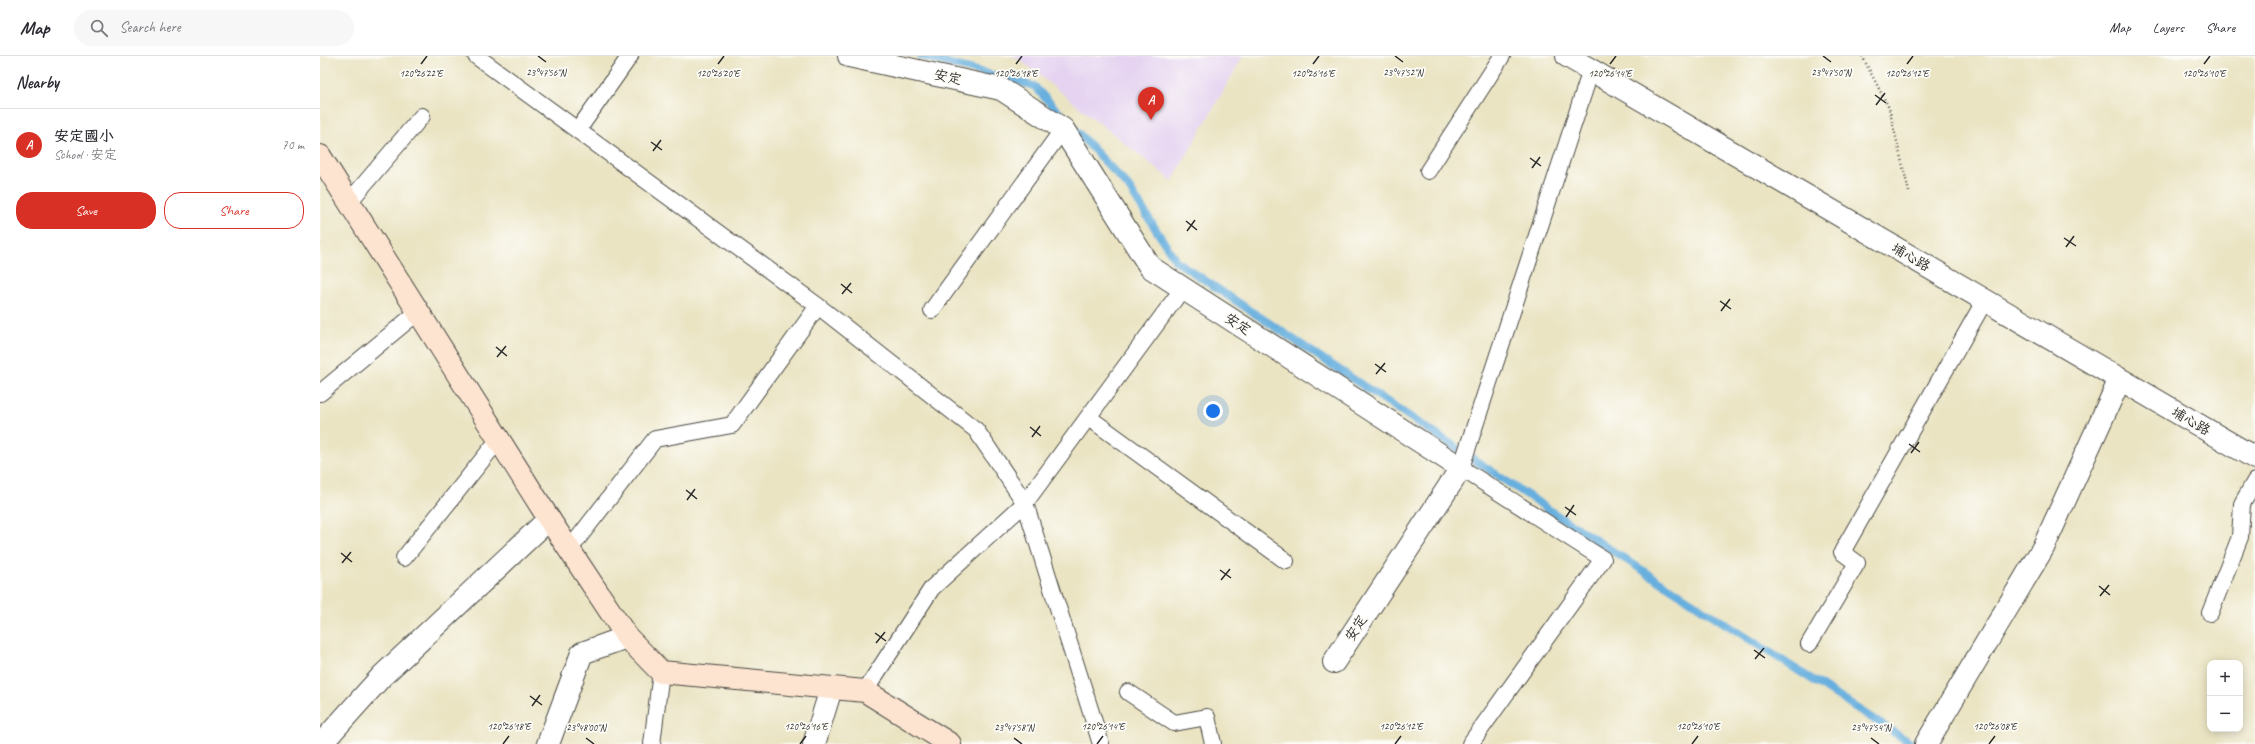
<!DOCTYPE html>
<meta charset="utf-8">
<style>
:root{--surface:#fff;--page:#f7f7f7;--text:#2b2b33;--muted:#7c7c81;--line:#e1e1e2;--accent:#d93025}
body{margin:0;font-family:Caveat,"LXGW WenKai TC",sans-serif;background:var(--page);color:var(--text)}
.controls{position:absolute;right:12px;bottom:12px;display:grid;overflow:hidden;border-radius:8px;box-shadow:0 2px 10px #0003}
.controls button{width:36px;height:36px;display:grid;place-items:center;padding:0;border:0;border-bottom:1px solid var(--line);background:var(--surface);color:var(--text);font:20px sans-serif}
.you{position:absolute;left:893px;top:355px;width:14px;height:14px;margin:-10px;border:3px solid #fff;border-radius:50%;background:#1a73e8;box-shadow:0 0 0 6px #1a73e833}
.badge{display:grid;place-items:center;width:26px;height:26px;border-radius:50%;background:var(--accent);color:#fff;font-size:13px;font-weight:700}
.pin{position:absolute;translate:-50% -33px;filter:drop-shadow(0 1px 2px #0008)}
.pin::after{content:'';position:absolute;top:21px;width:14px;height:12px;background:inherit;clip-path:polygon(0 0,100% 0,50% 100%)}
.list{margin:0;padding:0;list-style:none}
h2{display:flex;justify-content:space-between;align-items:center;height:52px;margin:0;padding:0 16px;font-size:17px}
h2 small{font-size:13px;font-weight:400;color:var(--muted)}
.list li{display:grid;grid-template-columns:26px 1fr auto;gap:12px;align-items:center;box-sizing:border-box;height:72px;padding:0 16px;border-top:1px solid var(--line)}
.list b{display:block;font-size:15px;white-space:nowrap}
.list p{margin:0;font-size:13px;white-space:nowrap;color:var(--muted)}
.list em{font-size:13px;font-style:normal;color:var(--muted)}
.actions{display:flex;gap:8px;padding:12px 16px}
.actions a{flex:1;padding:9px 0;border:1px solid var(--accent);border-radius:16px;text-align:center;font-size:14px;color:var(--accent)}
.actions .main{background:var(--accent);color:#fff}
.icon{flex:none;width:22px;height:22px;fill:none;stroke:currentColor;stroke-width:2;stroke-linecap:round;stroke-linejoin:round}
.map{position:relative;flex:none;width:1935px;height:688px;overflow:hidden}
header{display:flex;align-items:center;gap:24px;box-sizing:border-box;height:56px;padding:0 20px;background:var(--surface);border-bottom:1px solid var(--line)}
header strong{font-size:19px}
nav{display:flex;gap:22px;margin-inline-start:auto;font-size:14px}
.search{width:280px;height:36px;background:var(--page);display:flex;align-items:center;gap:10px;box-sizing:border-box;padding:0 14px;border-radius:22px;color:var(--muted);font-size:15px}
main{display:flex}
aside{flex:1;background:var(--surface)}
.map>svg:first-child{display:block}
.built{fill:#e5d3f1}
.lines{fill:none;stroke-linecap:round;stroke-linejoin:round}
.stream{stroke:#66afde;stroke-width:8}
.lane-casing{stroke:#484742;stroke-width:18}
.street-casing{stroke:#484742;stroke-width:24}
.secondary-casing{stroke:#484742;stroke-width:24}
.path{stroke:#484742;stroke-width:2.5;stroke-dasharray:1 3;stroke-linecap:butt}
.lane{stroke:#fff;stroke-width:16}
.street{stroke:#fff;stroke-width:22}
.secondary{stroke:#fde4d0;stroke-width:22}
.ticks{fill:none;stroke:#2b2b2b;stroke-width:1.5}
.labels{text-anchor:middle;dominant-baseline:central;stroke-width:3.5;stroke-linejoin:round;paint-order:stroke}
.street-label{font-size:14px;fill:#2b2b2b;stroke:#fdfcf7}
.ticks-label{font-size:10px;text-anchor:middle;fill:#2b2b2b;stroke:#fdfcf7;stroke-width:3.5;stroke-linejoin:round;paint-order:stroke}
</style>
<header>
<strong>Map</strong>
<div class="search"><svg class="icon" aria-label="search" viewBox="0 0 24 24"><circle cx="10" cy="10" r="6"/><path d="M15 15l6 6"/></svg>Search here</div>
<nav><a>Map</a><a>Layers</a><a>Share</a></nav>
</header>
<main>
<aside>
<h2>Nearby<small></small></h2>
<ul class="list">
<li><span class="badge">A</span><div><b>安定國小</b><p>School · 安定</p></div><em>70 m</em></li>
</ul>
<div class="actions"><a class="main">Save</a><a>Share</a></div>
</aside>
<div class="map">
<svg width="1935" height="688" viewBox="0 0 1935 688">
<rect width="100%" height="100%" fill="#fdfcf7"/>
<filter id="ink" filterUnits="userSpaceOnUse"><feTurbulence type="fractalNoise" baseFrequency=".025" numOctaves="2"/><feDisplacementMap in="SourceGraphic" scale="8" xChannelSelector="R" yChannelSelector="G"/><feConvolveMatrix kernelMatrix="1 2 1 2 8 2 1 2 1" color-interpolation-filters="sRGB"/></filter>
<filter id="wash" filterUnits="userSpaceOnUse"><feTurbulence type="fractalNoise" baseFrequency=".012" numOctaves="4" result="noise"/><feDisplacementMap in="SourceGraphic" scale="16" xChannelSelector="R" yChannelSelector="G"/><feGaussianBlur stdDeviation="0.9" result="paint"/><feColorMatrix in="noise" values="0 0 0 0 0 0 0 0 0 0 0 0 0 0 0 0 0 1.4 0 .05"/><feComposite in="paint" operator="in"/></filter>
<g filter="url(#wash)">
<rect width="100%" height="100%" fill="#eae4c3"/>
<path class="built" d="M 690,0 L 923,0 L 852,125 L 699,3 Z"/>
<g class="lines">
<path class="stream" d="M 601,0 L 714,30 L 808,130 L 856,205 L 1240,461 L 1592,688"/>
</g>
</g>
<g filter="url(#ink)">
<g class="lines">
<defs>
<path id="lane" d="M 156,0 L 498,250 L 656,374 L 705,447 L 781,688
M 258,74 L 310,0
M 1108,115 L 1182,0
M 29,146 L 102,60
M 612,254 L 743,73
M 0,337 L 99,255
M 768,361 L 966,505
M 249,494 L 335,383 L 412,369 L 498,250
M 84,502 L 179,383
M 1890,557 L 1920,481 L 1922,448 L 1935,425
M 1489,588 L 1537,507 L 1522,496 L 1665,244
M 545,635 L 612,532 L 705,447 L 863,232
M 808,636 L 854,667 L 887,661 L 893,688
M 332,688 L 341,616
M 1150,688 L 1283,503 L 1141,412 L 1271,14"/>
<path id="street" d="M 529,0 L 681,33 L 743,73 L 830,211 L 1141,412 L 1014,606
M 1247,0 L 1935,402
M 1,688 L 62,620 L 229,463
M 228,688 L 262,597 L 307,581
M 494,688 L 511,633
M 1606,688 L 1723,492 L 1800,323"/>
<path id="secondary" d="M 0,100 L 229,463 L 307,581 L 341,616 L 545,635 L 630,688"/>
</defs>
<use href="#lane" class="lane-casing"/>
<use href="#street" class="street-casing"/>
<use href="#secondary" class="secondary-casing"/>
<path class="path" d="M 1542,0 L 1569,52 L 1589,136"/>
<use href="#lane" class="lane"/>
<use href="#street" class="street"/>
<use href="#secondary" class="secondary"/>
</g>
</g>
<path class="ticks" d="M 218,0 L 226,6M 1075,0 L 1083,6M 1503,0 L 1511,6M 101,8 L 107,0M 398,8 L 404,0M 696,8 L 702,0M 993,8 L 999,0M 1290,8 L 1296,0M 1587,8 L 1593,0M 1884,8 L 1890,0M 1555,39 L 1566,47M 1556,49 L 1565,37M 331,86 L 342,94M 333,95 L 341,84M 1210,102 L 1221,110M 1212,112 L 1220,101M 866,165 L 877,174M 867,175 L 875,164M 1744,182 L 1756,190M 1746,191 L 1754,180M 521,228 L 532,237M 522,238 L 531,227M 1400,245 L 1411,253M 1401,255 L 1410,243M 176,291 L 187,300M 177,301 L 186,290M 1055,308 L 1066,316M 1056,318 L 1065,307M 710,371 L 721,380M 712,381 L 720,370M 1589,388 L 1600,396M 1591,397 L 1599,386M 366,434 L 377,443M 367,444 L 375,433M 1245,451 L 1256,459M 1246,461 L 1254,449M 21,497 L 32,506M 22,507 L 31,496M 900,514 L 911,522M 901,524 L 910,513M 1779,530 L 1790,539M 1780,540 L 1789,529M 555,577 L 566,585M 556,587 L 565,576M 1434,594 L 1445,602M 1435,603 L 1444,592M 210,640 L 222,649M 212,650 L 220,639M 266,682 L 274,688M 694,682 L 702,688M 1551,682 L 1559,688M 183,688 L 189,680M 480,688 L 486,680M 777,688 L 783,680M 1075,688 L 1081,680M 1372,688 L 1378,680M 1669,688 L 1675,680"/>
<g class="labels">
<g class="street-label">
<text transform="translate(628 21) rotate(12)">安定</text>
<text transform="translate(1591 201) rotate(30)">埔心路</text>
<text transform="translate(918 268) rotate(33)">安定</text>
<text transform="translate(1871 365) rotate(30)">埔心路</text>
<text transform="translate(1036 572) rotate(-57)">安定</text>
</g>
</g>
<g class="ticks-label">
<text x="226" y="20">23°47'56"N</text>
<text x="1083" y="20">23°47'52"N</text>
<text x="1511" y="20">23°47'50"N</text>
<text x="101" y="21">120°26'22"E</text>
<text x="398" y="21">120°26'20"E</text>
<text x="696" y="21">120°26'18"E</text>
<text x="993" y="21">120°26'16"E</text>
<text x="1290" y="21">120°26'14"E</text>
<text x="1587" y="21">120°26'12"E</text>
<text x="1884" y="21">120°26'10"E</text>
<text x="189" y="674">120°26'18"E</text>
<text x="486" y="674">120°26'16"E</text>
<text x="783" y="674">120°26'14"E</text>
<text x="1081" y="674">120°26'12"E</text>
<text x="1378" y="674">120°26'10"E</text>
<text x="1675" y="674">120°26'08"E</text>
<text x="266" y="675">23°48'00"N</text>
<text x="694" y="675">23°47'58"N</text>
<text x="1551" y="675">23°47'54"N</text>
</g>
</svg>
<div class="controls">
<button>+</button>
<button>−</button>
</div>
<div class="you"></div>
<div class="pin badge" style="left:831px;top:64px">A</div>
</div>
</main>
